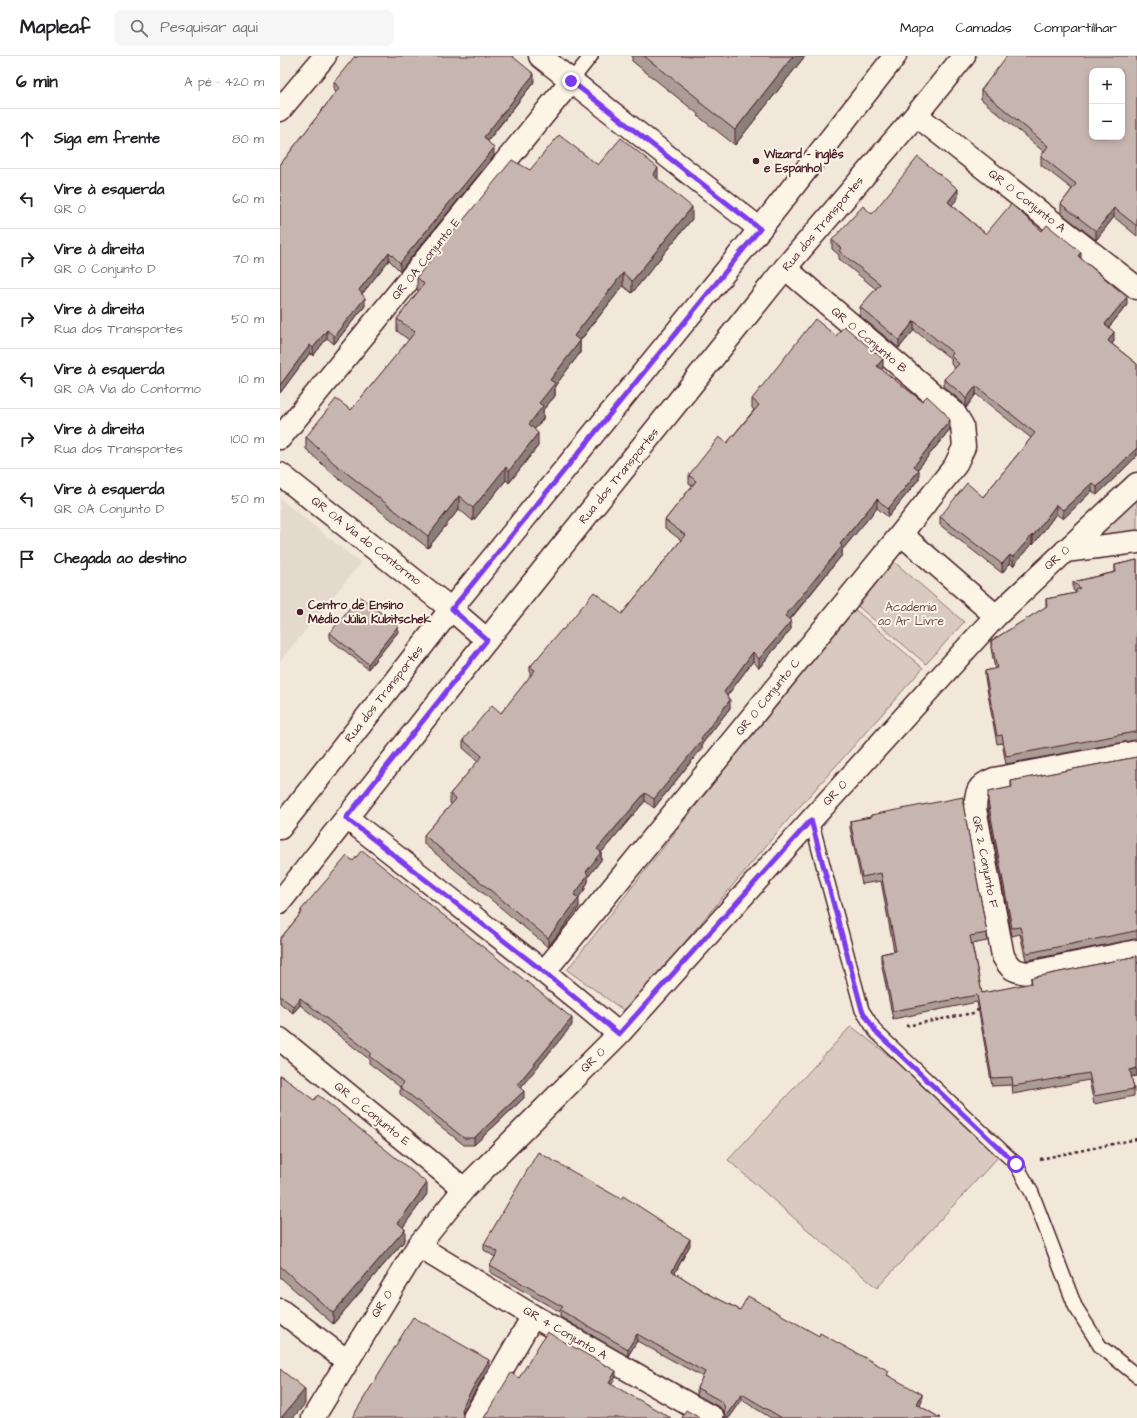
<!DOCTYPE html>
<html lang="pt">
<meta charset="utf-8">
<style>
:root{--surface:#fff;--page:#f6f6f6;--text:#202124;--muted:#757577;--line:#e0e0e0}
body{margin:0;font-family:"Architects Daughter",sans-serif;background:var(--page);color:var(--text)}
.controls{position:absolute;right:12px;top:12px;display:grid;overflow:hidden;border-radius:8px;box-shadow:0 2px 6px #0003}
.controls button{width:36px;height:36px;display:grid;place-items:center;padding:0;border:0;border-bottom:1px solid var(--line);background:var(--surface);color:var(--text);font:20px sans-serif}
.stop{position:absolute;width:12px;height:12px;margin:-9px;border:3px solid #7c3aed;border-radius:50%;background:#fff}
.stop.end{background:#7c3aed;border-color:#fff;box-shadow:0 1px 4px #0008}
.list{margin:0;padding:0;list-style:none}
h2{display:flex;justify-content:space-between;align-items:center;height:52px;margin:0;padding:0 16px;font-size:17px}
h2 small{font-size:13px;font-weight:400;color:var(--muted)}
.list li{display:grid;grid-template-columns:26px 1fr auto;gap:12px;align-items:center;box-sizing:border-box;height:60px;padding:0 16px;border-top:1px solid var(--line)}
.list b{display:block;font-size:15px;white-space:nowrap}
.list p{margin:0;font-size:13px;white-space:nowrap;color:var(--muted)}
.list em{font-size:13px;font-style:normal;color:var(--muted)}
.icon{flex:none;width:22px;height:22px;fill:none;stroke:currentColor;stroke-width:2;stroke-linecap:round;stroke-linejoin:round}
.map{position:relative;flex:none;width:857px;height:1362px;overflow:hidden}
header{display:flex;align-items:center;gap:24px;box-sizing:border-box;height:56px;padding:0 20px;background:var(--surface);border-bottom:1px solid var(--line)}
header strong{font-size:19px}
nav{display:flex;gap:22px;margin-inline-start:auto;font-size:14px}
.search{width:280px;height:36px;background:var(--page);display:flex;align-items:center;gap:10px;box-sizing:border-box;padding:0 14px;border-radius:8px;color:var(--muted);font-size:15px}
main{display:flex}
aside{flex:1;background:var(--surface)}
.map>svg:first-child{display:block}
.built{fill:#e4d9cd}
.green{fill:#d8cac0;stroke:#917476}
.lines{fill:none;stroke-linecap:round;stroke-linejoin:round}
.lane-casing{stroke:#4a1f2b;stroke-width:16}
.street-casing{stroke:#4a1f2b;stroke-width:25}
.secondary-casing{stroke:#4a1f2b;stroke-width:25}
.path{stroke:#4a1f2b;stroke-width:2.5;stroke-dasharray:3 3;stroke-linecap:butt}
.lane{stroke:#fcf5e5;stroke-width:13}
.street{stroke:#fcf5e5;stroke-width:22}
.secondary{stroke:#fcf5e5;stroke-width:22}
.wall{fill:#ab9d96;stroke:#4a1f2b}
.shaded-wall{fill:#8b7f7a;stroke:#4a1f2b}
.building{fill:#c7b6af;stroke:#4a1f2b;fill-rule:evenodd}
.route{stroke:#7c3aed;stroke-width:5}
.poi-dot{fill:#4a1f2b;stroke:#fcf5e5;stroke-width:1.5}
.labels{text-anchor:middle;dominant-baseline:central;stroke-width:4;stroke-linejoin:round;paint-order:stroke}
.poi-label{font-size:12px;font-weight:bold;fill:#4a1f2b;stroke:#fcf5e5;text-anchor:start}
.street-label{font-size:12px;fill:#4a1f2b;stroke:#fcf5e5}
.park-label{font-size:12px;fill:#6e4a50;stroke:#fcf5e5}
</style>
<header>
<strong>Mapleaf</strong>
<div class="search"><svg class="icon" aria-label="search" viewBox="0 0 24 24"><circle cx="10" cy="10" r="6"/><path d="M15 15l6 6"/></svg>Pesquisar aqui</div>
<nav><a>Mapa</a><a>Camadas</a><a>Compartilhar</a></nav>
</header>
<main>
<aside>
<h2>6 min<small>A pé · 420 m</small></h2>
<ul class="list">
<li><svg class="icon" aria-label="ahead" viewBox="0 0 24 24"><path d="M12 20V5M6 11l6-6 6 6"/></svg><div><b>Siga em frente</b></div><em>80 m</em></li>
<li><svg class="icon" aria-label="left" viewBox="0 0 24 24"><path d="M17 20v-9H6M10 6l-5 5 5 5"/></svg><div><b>Vire à esquerda</b><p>QR 0</p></div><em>60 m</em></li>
<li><svg class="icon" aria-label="right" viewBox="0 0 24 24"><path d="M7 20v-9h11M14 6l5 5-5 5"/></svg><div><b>Vire à direita</b><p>QR 0 Conjunto D</p></div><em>70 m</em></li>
<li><svg class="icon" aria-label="right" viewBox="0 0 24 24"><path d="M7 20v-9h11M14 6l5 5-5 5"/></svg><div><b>Vire à direita</b><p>Rua dos Transportes</p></div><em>50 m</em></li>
<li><svg class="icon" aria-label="left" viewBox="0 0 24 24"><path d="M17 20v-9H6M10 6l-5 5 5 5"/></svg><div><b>Vire à esquerda</b><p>QR 0A Via do Contormo</p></div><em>10 m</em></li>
<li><svg class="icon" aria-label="right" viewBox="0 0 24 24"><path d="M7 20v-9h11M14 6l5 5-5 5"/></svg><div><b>Vire à direita</b><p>Rua dos Transportes</p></div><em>100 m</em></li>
<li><svg class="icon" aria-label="left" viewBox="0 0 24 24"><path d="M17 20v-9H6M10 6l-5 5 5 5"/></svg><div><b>Vire à esquerda</b><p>QR 0A Conjunto D</p></div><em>50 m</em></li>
<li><svg class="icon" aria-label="arrive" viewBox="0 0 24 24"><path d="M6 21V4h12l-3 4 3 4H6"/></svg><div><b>Chegada ao destino</b></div></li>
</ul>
</aside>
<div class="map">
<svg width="857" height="1362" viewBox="0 0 857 1362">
<rect width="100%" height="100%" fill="#f1e8da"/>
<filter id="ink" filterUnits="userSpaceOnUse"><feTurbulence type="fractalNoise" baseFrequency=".025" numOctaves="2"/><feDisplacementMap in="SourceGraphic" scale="8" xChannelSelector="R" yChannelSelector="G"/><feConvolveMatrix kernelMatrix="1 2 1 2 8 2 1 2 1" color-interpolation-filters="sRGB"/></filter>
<g filter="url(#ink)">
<path class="built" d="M 0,443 L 81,507 L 0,605 Z"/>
<path class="green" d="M 857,444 L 857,477 L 812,483 Z
M 612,504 L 684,566 L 646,608 L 574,547 Z
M 572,551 L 643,612 L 506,766 L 346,956 L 287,914 Z
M 571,970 L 653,1034 L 720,1099 L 597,1232 L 522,1169 L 448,1104 Z"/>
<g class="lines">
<defs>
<path id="lane" d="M 291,25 L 311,0
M 531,764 L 582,954 L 596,976 L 736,1108 L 752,1137 L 795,1250 L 820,1290 L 857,1320"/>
<path id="street" d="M 260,0 L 480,173
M 0,54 L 45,0
M 636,59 L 857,232
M 0,382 L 291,25
M 0,418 L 171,553 L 207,584
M 621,478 L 716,560
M 785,495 L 857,486
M 857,696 L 714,723 C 697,729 696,736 695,753 L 723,900 C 730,913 733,915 748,917 L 857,895
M 67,762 L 264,916 L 339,978
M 264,916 L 621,478 L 675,410 L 684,391 L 682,369 L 674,356 L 505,212
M 0,983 L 184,1133
M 138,1190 L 253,1260 L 433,1362
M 0,1254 L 67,1305
M 33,1362 L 138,1190 L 184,1133 L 339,978 L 531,764 L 716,560 L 857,428
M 194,1362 L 253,1260"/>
<path id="secondary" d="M 0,772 L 171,553 L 480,173 L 615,0
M 0,846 L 207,584 L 505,212 L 636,59 L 684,0"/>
</defs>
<use href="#lane" class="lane-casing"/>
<use href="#street" class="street-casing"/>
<use href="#secondary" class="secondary-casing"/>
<path class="path" d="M 626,970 L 693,957 L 701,952
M 760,1103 L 857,1083"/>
<use href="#lane" class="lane"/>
<use href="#street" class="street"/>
<use href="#secondary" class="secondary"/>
</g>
<path class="wall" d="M 352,0 L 525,0 L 455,89 L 418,60 L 418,58 L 352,5 Z
M 857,0 L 857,180 L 834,161 L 816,184 L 781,157 L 781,148 L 792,133 L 761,109 L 761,100 L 764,96 L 701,43 L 701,34 Z
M 76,2 L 254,26 L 208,85 L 214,100 L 120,215 L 109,204 L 82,238 L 85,250 L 54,288 L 47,282 L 33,300 L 30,297 L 0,337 L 0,109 L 56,36 L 54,34 L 54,26 Z
M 318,109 L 378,123 L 412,163 L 352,237 L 343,230 L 300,285 L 300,297 L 275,330 L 275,340 L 263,354 L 263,363 L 254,374 L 258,390 L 229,427 L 226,424 L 193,465 L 179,453 L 148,492 L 55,420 L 26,393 L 26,381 L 71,354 L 129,284 L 117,275 L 117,263 L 139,235 L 137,234 L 137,221 L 250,114 Z
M 678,142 L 672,149 L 706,178 L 762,175 L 801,203 L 847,249 L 829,271 L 834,285 L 832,288 L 857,308 L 857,400 L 817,439 L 812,435 L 783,463 L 776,458 L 753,489 L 752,487 L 733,510 L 730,507 L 722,517 L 660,469 L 660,461 L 703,441 L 751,382 L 696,338 L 686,352 L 682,346 L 664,331 L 664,323 L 675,312 L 671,308 L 671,303 L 634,274 L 619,292 L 580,260 L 580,251 L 596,233 L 559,203 L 559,199 L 552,193 L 552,184 L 592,158 Z
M 556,280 L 603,312 L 601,313 L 670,373 L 638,413 L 639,423 L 608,461 L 597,452 L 562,494 L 562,499 L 510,564 L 511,573 L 479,612 L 473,605 L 447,640 L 450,652 L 422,688 L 422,692 L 374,752 L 365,745 L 321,797 L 321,804 L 308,821 L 308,826 L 305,831 L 305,833 L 298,842 L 299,851 L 268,891 L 144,788 L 144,779 L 172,748 L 170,747 L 170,738 L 198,705 L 183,692 L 183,684 L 221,657 L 251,620 L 250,620 L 250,611 L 283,574 L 342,558 L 401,484 L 385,472 L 385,464 L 412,430 L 409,428 L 409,419 L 447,387 L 474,354 L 472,352 L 472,343 Z
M 857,504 L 857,684 L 855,684 L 726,708 L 722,687 L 717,688 L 705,622 L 705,615 L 715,613 L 711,592 L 711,585 L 766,551 L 766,543 L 796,537 L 793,534 L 793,526 L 835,516 L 835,509 Z
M 118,576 L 88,613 L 50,583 L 50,577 Z
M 857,701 L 857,883 L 855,883 L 748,904 L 746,904 L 740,878 L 732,880 L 708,752 L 708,745 L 731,732 L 731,725 Z
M 683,748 L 707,877 L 707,885 L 692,888 L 702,937 L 751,928 L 751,922 L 857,900 L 857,1020 L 851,1021 L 854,1033 L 854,1040 L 814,1048 L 809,1024 L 733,1038 L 732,1029 L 712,1030 L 697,946 L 613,963 L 601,906 L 601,898 L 614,895 L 601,825 L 582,828 L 570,772 L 570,765 L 591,761 L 591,759 Z
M 73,805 L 292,969 L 240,1032 L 244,1042 L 194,1089 L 184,1089 L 120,1038 L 120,1031 L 89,1007 L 89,1003 L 20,949 L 13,957 L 0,947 L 0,883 L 21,857 L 21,854 Z
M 0,1019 L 147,1138 L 123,1171 L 125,1184 L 53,1268 L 0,1221 Z
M 377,1164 L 410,1189 L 395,1217 L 425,1236 L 460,1254 L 609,1320 L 642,1345 L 640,1350 L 660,1362 L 491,1362 L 462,1344 L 449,1362 L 443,1362 L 445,1359 L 444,1355 L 439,1351 L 417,1339 L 417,1332 L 423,1321 L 357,1285 L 348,1300 L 280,1261 L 280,1256 L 210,1216 L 210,1209 L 215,1201 L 204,1194 L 204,1188 Z"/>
<path class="shaded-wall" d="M 513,0 L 525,0 L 455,89 L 455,74 Z
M 254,18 L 254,26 L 204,89 L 204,81 Z
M 214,92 L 214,100 L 120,215 L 120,207 Z
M 378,112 L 378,125 L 373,119 Z
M 678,133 L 678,142 L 668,154 L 668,146 Z
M 412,151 L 412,163 L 352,237 L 352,225 Z
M 834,152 L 834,161 L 816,184 L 816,175 Z
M 109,196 L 109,204 L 79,242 L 79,234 Z
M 801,196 L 801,204 L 798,200 Z
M 343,217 L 343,230 L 294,292 L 294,280 Z
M 847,241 L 847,249 L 825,276 L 825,268 Z
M 85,242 L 85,250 L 54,288 L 54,280 Z
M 634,265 L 634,274 L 619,292 L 619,284 Z
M 47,274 L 47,282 L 33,300 L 33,292 Z
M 834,276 L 834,285 L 828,293 L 828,285 Z
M 300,285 L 300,297 L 275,330 L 275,340 L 263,354 L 263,363 L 249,380 L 249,368 L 270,324 Z
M 30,289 L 30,297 L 0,337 L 0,329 Z
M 603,303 L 603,312 L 597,318 L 597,310 Z
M 696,330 L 696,338 L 686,352 L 686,343 Z
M 670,364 L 670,373 L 634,418 L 634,410 Z
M 258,377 L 258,390 L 229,427 L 229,415 Z
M 857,392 L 857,400 L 817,439 L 817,431 Z
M 226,411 L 226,424 L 193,465 L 193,452 Z
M 639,414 L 639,423 L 608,461 L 608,453 Z
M 812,427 L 812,435 L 783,463 L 783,454 Z
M 179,440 L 179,453 L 148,492 L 148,480 Z
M 597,443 L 597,452 L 562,494 L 562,499 L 505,569 L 505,560 L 560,488 Z
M 776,449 L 776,458 L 753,489 L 753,480 Z
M 752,479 L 752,487 L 733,510 L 733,501 Z
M 730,499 L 730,507 L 722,517 L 722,508 Z
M 511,565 L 511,573 L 479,612 L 479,603 Z
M 118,570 L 118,576 L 88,613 L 88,608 Z
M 473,596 L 473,605 L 444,644 L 444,636 Z
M 450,644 L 450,652 L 422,688 L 422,692 L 374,752 L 374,743 Z
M 365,737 L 365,745 L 321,797 L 321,804 L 308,821 L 308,826 L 305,831 L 305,833 L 294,848 L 294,839 L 317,793 Z
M 299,842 L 299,851 L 268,891 L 268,882 Z
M 20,942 L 20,949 L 13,957 L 13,950 Z
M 292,962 L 292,969 L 237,1036 L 237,1029 Z
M 857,1012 L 857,1020 L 850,1021 L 850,1014 Z
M 244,1035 L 244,1042 L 194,1089 L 194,1082 Z
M 147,1127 L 147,1138 L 118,1178 L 118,1167 Z
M 125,1173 L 125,1184 L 53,1268 L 53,1257 Z
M 410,1183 L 410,1189 L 392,1222 L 392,1215 Z
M 357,1278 L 357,1285 L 348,1300 L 348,1293 Z
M 209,1304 L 209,1311 L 183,1356 L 182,1362 L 182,1355 L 183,1349 Z
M 336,1315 L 336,1321 L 329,1333 L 329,1327 Z
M 25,1333 L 25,1348 L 13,1362 L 1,1362 Z
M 462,1338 L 462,1344 L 449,1362 L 444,1362 Z
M 642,1338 L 642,1345 L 637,1355 L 637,1348 Z"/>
<path class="building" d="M 75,0 L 76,2 L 78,0 L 232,0 L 254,18 L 204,81 L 214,92 L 120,207 L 109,196 L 79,234 L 85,242 L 54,280 L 47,274 L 33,292 L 30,289 L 0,329 L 0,109 L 59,32 L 54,26 Z
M 364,0 L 513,0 L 455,74 L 418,45 L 420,44 Z
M 727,0 L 857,0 L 857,170 L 834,152 L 816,175 L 781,148 L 796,128 L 761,100 L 768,90 L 701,34 ZM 812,15 L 842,15 L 842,81 L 812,81 Z
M 279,79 L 318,109 L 341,82 L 378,112 L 373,119 L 412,151 L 352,225 L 343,217 L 294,280 L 300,285 L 270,324 L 275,327 L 259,347 L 263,350 L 249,368 L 258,377 L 229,415 L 226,411 L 193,452 L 179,440 L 148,480 L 55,408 L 26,381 L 56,343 L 71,354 L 135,276 L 117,263 L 144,228 L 137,221 L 232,104 L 250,114 Z
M 638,101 L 678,133 L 668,146 L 706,178 L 731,148 L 762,175 L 767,169 L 801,196 L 798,200 L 847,241 L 825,268 L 834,276 L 828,285 L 857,308 L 857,392 L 817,431 L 812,427 L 783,454 L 776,449 L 753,480 L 752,479 L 733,501 L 730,499 L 722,508 L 660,461 L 687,427 L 703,441 L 755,377 L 696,330 L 686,343 L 682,338 L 664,323 L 679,308 L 671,300 L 673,297 L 634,265 L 619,284 L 580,251 L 600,228 L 559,195 L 561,192 L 552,184 L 583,150 L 592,158 Z
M 535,263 L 556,280 L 564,270 L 603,303 L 597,310 L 642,345 L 647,340 L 664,356 L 670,364 L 634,410 L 639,414 L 608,453 L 597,443 L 560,488 L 562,490 L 505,560 L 511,565 L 479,603 L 473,596 L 444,636 L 450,644 L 421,682 L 422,684 L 374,743 L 365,737 L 317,793 L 321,796 L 306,816 L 308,818 L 304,824 L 305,824 L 294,839 L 299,842 L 268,882 L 144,779 L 176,743 L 170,738 L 202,700 L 183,684 L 212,649 L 221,657 L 255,614 L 250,611 L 282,573 L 283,574 L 314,536 L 342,558 L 405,479 L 385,464 L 416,425 L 409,419 L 439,381 L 447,387 L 479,349 L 472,343 Z
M 857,504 L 857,676 L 855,676 L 726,700 L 722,679 L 717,680 L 705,615 L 717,612 L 711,585 L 767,550 L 766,543 L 796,537 L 796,534 L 800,532 L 793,526 L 836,516 L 835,509 Z
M 79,540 L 118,570 L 88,608 L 50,577 Z
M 857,701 L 857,875 L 855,875 L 748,897 L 746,896 L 740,871 L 732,872 L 708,745 L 708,736 L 732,731 L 731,725 Z
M 683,741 L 683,748 L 707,877 L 690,880 L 702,937 L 752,927 L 751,922 L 857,900 L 857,1012 L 850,1014 L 854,1033 L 814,1040 L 809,1017 L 733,1030 L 732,1021 L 712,1022 L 697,939 L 613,955 L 601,898 L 616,895 L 601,817 L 582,821 L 570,765 L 591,761 L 591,759 Z
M 82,794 L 292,962 L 237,1029 L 244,1035 L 194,1082 L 184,1082 L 120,1031 L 124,1027 L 89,1000 L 91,997 L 20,942 L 13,950 L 0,940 L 0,883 L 22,856 L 21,854 L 67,800 L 73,805 Z
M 0,1019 L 34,1044 L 38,1039 L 147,1127 L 118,1167 L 125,1173 L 53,1257 L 0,1210 Z
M 258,1096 L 341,1143 L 343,1140 L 377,1162 L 377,1164 L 410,1183 L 392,1215 L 425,1236 L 460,1254 L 468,1240 L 539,1280 L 540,1277 L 609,1315 L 607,1319 L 642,1338 L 637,1348 L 660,1362 L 502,1362 L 462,1338 L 444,1362 L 443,1362 L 444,1361 L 445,1355 L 444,1349 L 439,1344 L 417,1332 L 425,1316 L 357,1278 L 348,1293 L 280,1254 L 283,1251 L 210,1209 L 218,1196 L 204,1188 Z
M 133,1261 L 209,1304 L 183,1349 L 182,1355 L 183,1361 L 184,1362 L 72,1362 Z
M 267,1276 L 336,1315 L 329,1327 L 391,1362 L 204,1362 L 231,1317 L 239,1322 Z
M 0,1313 L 25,1333 L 1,1362 L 0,1362 Z
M 406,1354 L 420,1362 L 402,1362 Z"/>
</g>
<g class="lines" filter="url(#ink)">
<path class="route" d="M 291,25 L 480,173 L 172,553 L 207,584 L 66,762 L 264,916 L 339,978 L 531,764 L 582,954 L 596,976 L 736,1108"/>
</g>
<g class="poi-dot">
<circle cx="476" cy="105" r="4"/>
<circle cx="20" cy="556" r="4"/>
</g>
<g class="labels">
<g class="poi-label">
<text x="484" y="98">Wizard - inglês<tspan x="484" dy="14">e Espanhol</tspan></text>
<text x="28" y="549">Centro de Ensino<tspan x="28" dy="14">Médio Júlia Kubitschek</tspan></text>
</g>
<g class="street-label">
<text transform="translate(747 145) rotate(38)">QR 0 Conjunto A</text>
<text transform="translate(543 168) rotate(-50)">Rua dos Transportes</text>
<text transform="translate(146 203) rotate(-51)">QR 0A Conjunto E</text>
<text transform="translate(589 284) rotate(40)">QR 0 Conjunto B</text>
<text transform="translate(339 420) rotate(-51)">Rua dos Transportes</text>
<text transform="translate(86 485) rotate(38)">QR 0A Via do Contormo</text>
<text transform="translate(777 502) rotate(-43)">QR 0</text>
<text transform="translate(104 638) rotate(-52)">Rua dos Transportes</text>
<text transform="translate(488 641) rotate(-51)">QR 0 Conjunto C</text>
<text transform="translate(555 737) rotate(-48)">QR 0</text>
<text transform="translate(705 806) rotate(79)">QR 2 Conjunto F</text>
<text transform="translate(313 1004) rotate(-45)">QR 0</text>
<text transform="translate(92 1058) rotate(39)">QR 0 Conjunto E</text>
<text transform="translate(102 1248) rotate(-58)">QR 0</text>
<text transform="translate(285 1277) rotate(30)">QR 4 Conjunto A</text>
</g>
<g class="park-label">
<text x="631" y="551">Academia<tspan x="631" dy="14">ao Ar Livre</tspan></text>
</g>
</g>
</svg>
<div class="controls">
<button>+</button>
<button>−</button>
</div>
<div class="stop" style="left:736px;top:1108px"></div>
<div class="stop end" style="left:291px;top:25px"></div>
</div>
</main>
